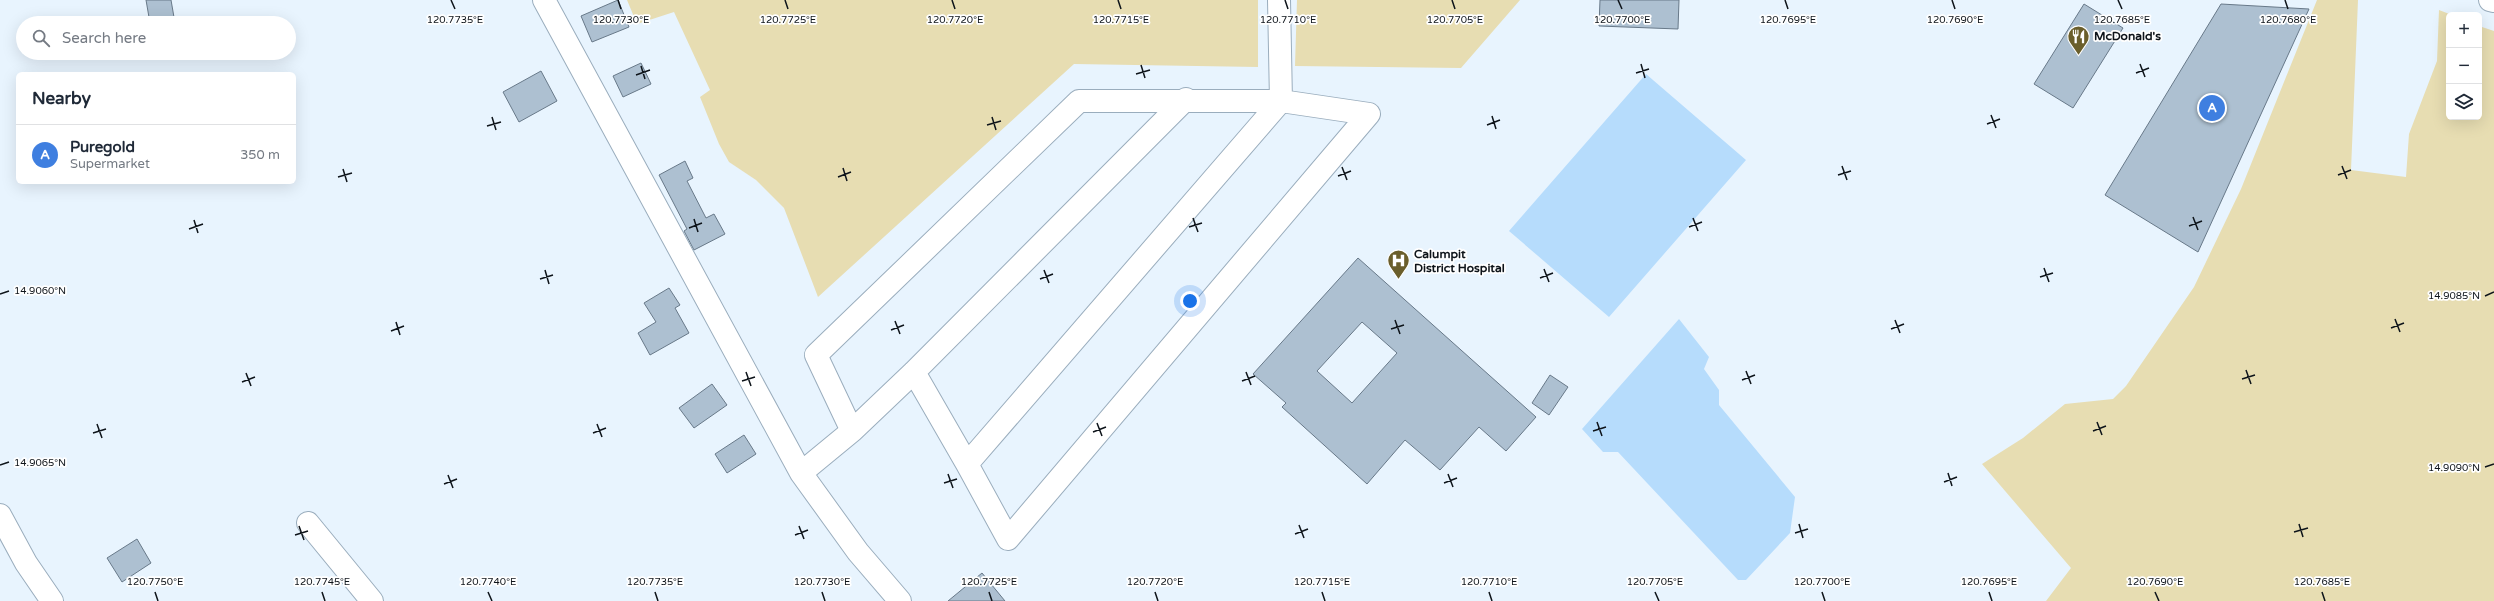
<!DOCTYPE html>
<meta charset="utf-8">
<style>
:root{--surface:#fff;--page:#f2f2f3;--text:#1f2937;--muted:#747a83;--line:#e0e1e3;--accent:#db2777}
body{margin:0;font-family:"Varela Round",sans-serif;background:var(--page);color:var(--text)}
.controls{position:absolute;right:12px;top:12px;display:grid;overflow:hidden;border-radius:6px;box-shadow:0 4px 16px #0002}
.controls button{width:36px;height:36px;display:grid;place-items:center;padding:0;border:0;border-bottom:1px solid var(--line);background:var(--surface);color:var(--text);font:20px sans-serif}
.you{position:absolute;left:1190px;top:301px;width:14px;height:14px;margin:-10px;border:3px solid #fff;border-radius:50%;background:#1a73e8;box-shadow:0 0 0 6px #1a73e833}
.badge{display:grid;place-items:center;width:26px;height:26px;border-radius:50%;background:var(--accent);color:#fff;font-size:13px;font-weight:700}
.pin{position:absolute;translate:-50% -50%;border:2px solid #fff;box-shadow:0 1px 4px #0006}
.list{margin:0;padding:0;list-style:none}
h2{display:flex;justify-content:space-between;align-items:center;height:52px;margin:0;padding:0 16px;font-size:17px}
h2 small{font-size:13px;font-weight:400;color:var(--muted)}
.list li{display:grid;grid-template-columns:26px 1fr auto;gap:12px;align-items:center;box-sizing:border-box;height:60px;padding:0 16px;border-top:1px solid var(--line)}
.list b{display:block;font-size:15px;white-space:nowrap}
.list p{margin:0;font-size:13px;white-space:nowrap;color:var(--muted)}
.list em{font-size:13px;font-style:normal;color:var(--muted)}
.icon{flex:none;width:22px;height:22px;fill:none;stroke:currentColor;stroke-width:2;stroke-linecap:round;stroke-linejoin:round}
.map{position:relative;flex:none;width:2494px;height:601px;overflow:hidden}
.search{position:absolute;background:var(--surface);box-shadow:0 4px 16px #0002;left:16px;top:16px;width:280px;height:44px;display:flex;align-items:center;gap:10px;box-sizing:border-box;padding:0 14px;border-radius:22px;color:var(--muted);font-size:15px}
.panel{position:absolute;background:var(--surface);box-shadow:0 4px 16px #0002;left:16px;top:72px;width:280px;height:112px;border-radius:6px}
.map>svg:first-child{display:block}
.green{fill:#e7ddb2}
.water{fill:#b6dcfc}
.building{fill:#adc0d1;stroke:#687989;fill-rule:evenodd}
.lines{fill:none;stroke-linecap:round;stroke-linejoin:round}
.minor-casing{stroke:#9aadbd;stroke-width:24}
.major-casing{stroke:#9aadbd;stroke-width:24}
.minor{stroke:#fff;stroke-width:22}
.major{stroke:#fff;stroke-width:22}
.ticks{fill:none;stroke:#0e141a;stroke-width:1.5}
.labels{text-anchor:middle;dominant-baseline:central;stroke-width:3.5;stroke-linejoin:round;paint-order:stroke}
.poi-label{font-size:12px;font-weight:bold;fill:#0e141a;stroke:#fff;text-anchor:start}
.ticks-label{font-size:10px;text-anchor:middle;fill:#0e141a;stroke:#fff;stroke-width:3.5;stroke-linejoin:round;paint-order:stroke}
</style>
<div class="map">
<svg width="2494" height="601" viewBox="0 0 2494 601">
<rect width="100%" height="100%" fill="#e8f4fe"/>
<path class="green" d="M 627,0 L 1258,0 L 1258,67 L 1074,64 L 818,297 L 784,208 L 756,180 L 729,162 L 719,144 L 700,97 L 710,90 L 674,12 L 637,24 Z
M 1297,0 L 1520,0 L 1461,68 L 1295,66 Z
M 2317,0 L 2358,0 L 2351,170 L 2406,177 L 2409,134 L 2437,61 L 2439,10 L 2452,15 L 2449,15 L 2449,117 L 2479,117 L 2479,26 L 2494,31 L 2494,601 L 2046,601 L 2071,568 L 1982,464 L 2023,438 L 2065,404 L 2113,399 L 2126,386 L 2194,287 L 2241,189 Z"/>
<path class="water" d="M 1646,74 L 1746,160 L 1609,317 L 1509,231 Z
M 1679,319 L 1709,357 L 1704,369 L 1719,390 L 1719,405 L 1795,497 L 1790,533 L 1746,580 L 1738,580 L 1618,452 L 1603,452 L 1582,429 Z"/>
<path class="building" d="M 146,0 L 171,0 L 175,23 L 150,23 Z
M 618,0 L 629,27 L 592,42 L 581,16 Z
M 1600,0 L 1679,0 L 1678,29 L 1599,26 Z
M 2084,4 L 2123,28 L 2073,108 L 2034,84 Z
M 2221,4 L 2309,9 L 2198,252 L 2105,195 Z
M 641,63 L 651,84 L 623,97 L 613,76 Z
M 541,71 L 557,101 L 519,122 L 503,92 Z
M 685,161 L 693,178 L 687,181 L 706,218 L 714,214 L 725,234 L 694,250 L 684,231 L 687,229 L 659,175 Z
M 1358,258 L 1536,417 L 1506,451 L 1479,427 L 1440,470 L 1405,440 L 1367,484 L 1282,407 L 1286,403 L 1253,374 ZM 1362,322 L 1397,353 L 1352,403 L 1317,371 Z
M 669,288 L 680,305 L 675,308 L 689,333 L 650,355 L 638,333 L 656,322 L 644,303 Z
M 1550,375 L 1568,387 L 1549,415 L 1532,403 Z
M 712,384 L 727,405 L 694,428 L 679,408 Z
M 744,435 L 756,454 L 727,473 L 715,454 Z
M 137,539 L 151,563 L 122,582 L 107,558 Z
M 982,573 L 1005,601 L 948,601 Z"/>
<g class="lines">
<defs>
<path id="minor" d="M 544,0 L 801,473 L 858,552 L 900,601
M 914,372 L 967,464 L 1281,101 L 1279,0
M 852,431 L 816,355 L 1079,101 L 1281,101 L 1369,114 L 1008,539 L 967,464
M 801,473 L 852,431 L 914,372 L 1186,99
M 0,515 L 26,563 L 52,601
M 308,523 L 372,601"/>
<path id="major" d="M 2490,0 L 2494,1"/>
</defs>
<use href="#minor" class="minor-casing"/>
<use href="#major" class="major-casing"/>
<use href="#minor" class="minor"/>
<use href="#major" class="major"/>
</g>
<path class="ticks" d="M 451,0 L 455,9M 618,0 L 621,9M 785,0 L 788,9M 952,0 L 955,9M 1118,0 L 1121,9M 1285,0 L 1288,9M 1452,0 L 1455,9M 1618,0 L 1622,9M 1785,0 L 1788,9M 1952,0 L 1955,9M 2118,0 L 2122,9M 2285,0 L 2288,9M 1641,64 L 1645,78M 2140,64 L 2145,77M 1141,65 L 1145,78M 641,66 L 645,79M 1636,73 L 1649,69M 2136,73 L 2149,68M 1136,74 L 1150,70M 636,75 L 650,70M 1991,115 L 1996,128M 1492,116 L 1496,129M 492,117 L 496,130M 992,117 L 996,130M 1987,124 L 2000,119M 987,125 L 1001,121M 1487,125 L 1500,120M 487,126 L 501,122M 1842,166 L 1847,180M 2342,166 L 2347,179M 1342,167 L 1347,180M 843,168 L 847,181M 343,169 L 347,182M 1838,175 L 1851,171M 2338,175 L 2351,170M 1338,176 L 1351,171M 338,177 L 352,173M 838,177 L 851,172M 2193,217 L 2198,230M 1193,218 L 1198,232M 1693,218 L 1698,231M 694,219 L 698,232M 194,220 L 198,233M 2189,226 L 2202,221M 1189,227 L 1202,223M 1689,227 L 1702,222M 689,228 L 702,223M 189,229 L 203,224M 2044,268 L 2049,282M 1544,269 L 1549,282M 545,270 L 549,284M 1044,270 L 1049,283M 2040,277 L 2053,273M 1540,278 L 1553,273M 540,279 L 553,275M 1040,279 L 1053,274M 0,294 L 9,291M 2485,296 L 2494,292M 2395,319 L 2400,332M 1395,320 L 1400,334M 1895,320 L 1900,333M 895,321 L 900,334M 396,322 L 400,335M 2391,328 L 2404,323M 1391,329 L 1404,325M 1891,329 L 1904,324M 891,330 L 904,325M 391,331 L 404,326M 2246,370 L 2251,384M 1746,371 L 1751,384M 746,372 L 751,386M 1246,372 L 1251,385M 246,373 L 251,386M 2242,379 L 2255,375M 1742,380 L 1755,375M 742,381 L 755,377M 1242,381 L 1255,376M 242,382 L 255,377M 1597,422 L 1602,436M 2097,422 L 2102,435M 1097,423 L 1102,436M 97,424 L 102,438M 597,424 L 602,437M 1593,431 L 1606,427M 2093,431 L 2106,426M 1093,432 L 1106,427M 93,433 L 106,429M 593,433 L 606,428M 0,465 L 9,462M 2485,467 L 2494,464M 1948,473 L 1952,486M 948,474 L 953,488M 1448,474 L 1453,487M 448,475 L 453,488M 1944,482 L 1957,477M 944,483 L 957,479M 1444,483 L 1457,478M 444,484 L 457,479M 1799,524 L 1803,538M 2299,524 L 2303,537M 1299,525 L 1304,538M 299,526 L 304,540M 799,526 L 804,539M 2294,532 L 2308,528M 1795,533 L 1808,529M 1295,534 L 1308,529M 295,535 L 308,531M 795,535 L 808,530M 155,592 L 158,601M 322,592 L 325,601M 488,592 L 492,601M 655,592 L 658,601M 822,592 L 825,601M 989,592 L 992,601M 1155,592 L 1158,601M 1322,592 L 1325,601M 1489,592 L 1492,601M 1655,592 L 1659,601M 1822,592 L 1825,601M 1989,592 L 1992,601M 2155,592 L 2159,601M 2322,592 L 2325,601"/>
<defs>
<symbol id="restaurant-pin" viewBox="-11 -11 22 30"><path d="M0 17L-7.5 6A9.5 9.5 0 1 1 7.5 6Z" fill="#6a5e2b" stroke="#fff"/><path d="M-5-6h1v4h1v-4h1v4h1v-4h1v5L-1.5 .5V6h-2V.5L-5-1ZM5-6V6H3V1.5H1.5Q1.5-4 5-6Z" fill="#fff"/></symbol>
<symbol id="hospital-pin" viewBox="-11 -11 22 30"><path d="M0 17L-7.5 6A9.5 9.5 0 1 1 7.5 6Z" fill="#6a5e2b" stroke="#fff"/><path d="M-5-5h3v3.5h4V-5h3V5h-3V1.5h-4V5h-3Z" fill="#fff"/></symbol>
</defs>
<g fill-rule="evenodd">
<use href="#restaurant-pin" x="2066" y="24" width="25" height="34"/>
<use href="#hospital-pin" x="1386" y="248" width="25" height="34"/>
</g>
<g class="labels">
<g class="poi-label">
<text x="2094" y="36">McDonald's</text>
<text x="1414" y="254">Calumpit<tspan x="1414" dy="14">District Hospital</tspan></text>
</g>
</g>
<g class="ticks-label">
<text x="455" y="23">120.7735°E</text>
<text x="621" y="23">120.7730°E</text>
<text x="788" y="23">120.7725°E</text>
<text x="955" y="23">120.7720°E</text>
<text x="1121" y="23">120.7715°E</text>
<text x="1288" y="23">120.7710°E</text>
<text x="1455" y="23">120.7705°E</text>
<text x="1622" y="23">120.7700°E</text>
<text x="1788" y="23">120.7695°E</text>
<text x="1955" y="23">120.7690°E</text>
<text x="2122" y="23">120.7685°E</text>
<text x="2288" y="23">120.7680°E</text>
<text x="40" y="294">14.9060°N</text>
<text x="2454" y="299">14.9085°N</text>
<text x="40" y="466">14.9065°N</text>
<text x="2454" y="471">14.9090°N</text>
<text x="155" y="585">120.7750°E</text>
<text x="322" y="585">120.7745°E</text>
<text x="488" y="585">120.7740°E</text>
<text x="655" y="585">120.7735°E</text>
<text x="822" y="585">120.7730°E</text>
<text x="989" y="585">120.7725°E</text>
<text x="1155" y="585">120.7720°E</text>
<text x="1322" y="585">120.7715°E</text>
<text x="1489" y="585">120.7710°E</text>
<text x="1655" y="585">120.7705°E</text>
<text x="1822" y="585">120.7700°E</text>
<text x="1989" y="585">120.7695°E</text>
<text x="2155" y="585">120.7690°E</text>
<text x="2322" y="585">120.7685°E</text>
</g>
</svg>
<div class="controls">
<button>+</button>
<button>−</button>
<button><svg class="icon" aria-label="layers" viewBox="0 0 24 24"><path d="M12 4l9 5-9 5-9-5zM3 14l9 5 9-5"/></svg></button>
</div>
<div class="you"></div>
<div class="pin badge" style="left:2212px;top:108px;background:#3f7fe0">A</div>
<div class="search"><svg class="icon" aria-label="search" viewBox="0 0 24 24"><circle cx="10" cy="10" r="6"/><path d="M15 15l6 6"/></svg>Search here</div>
<section class="panel">
<h2>Nearby<small></small></h2>
<ul class="list">
<li><span class="badge" style="background:#3f7fe0">A</span><div><b>Puregold</b><p>Supermarket</p></div><em>350 m</em></li>
</ul>
</section>
</div>
